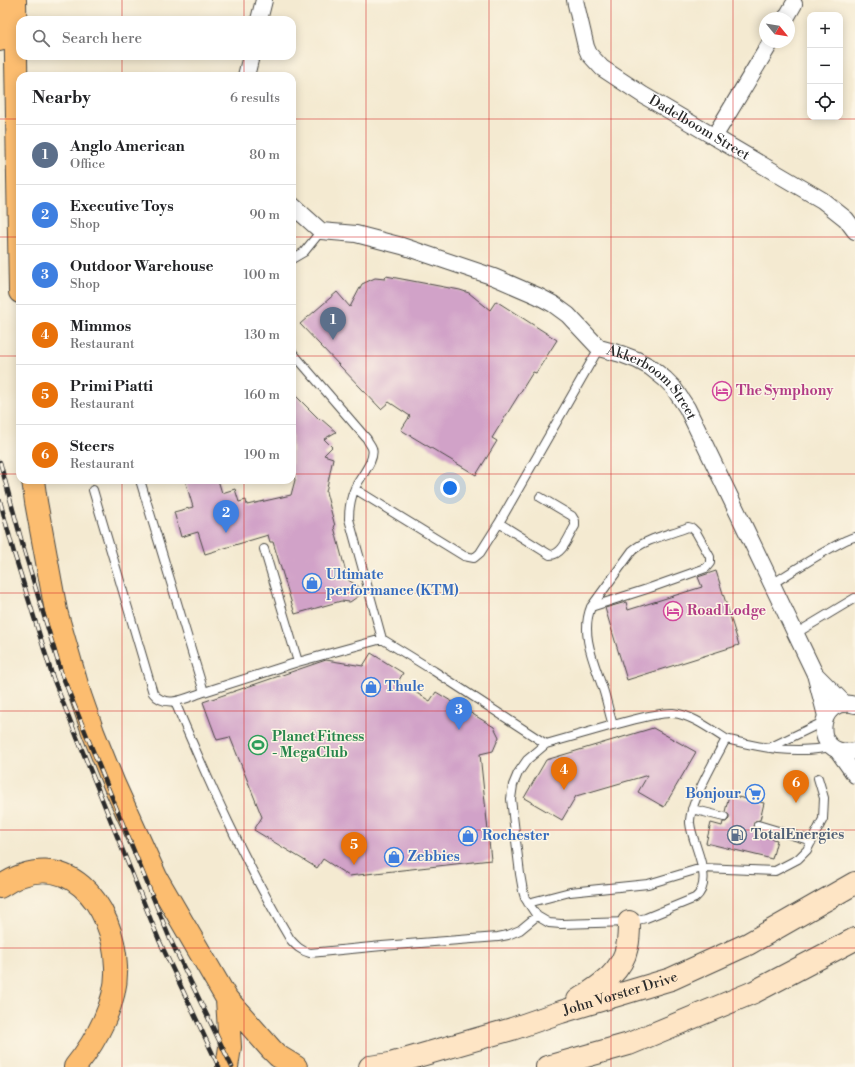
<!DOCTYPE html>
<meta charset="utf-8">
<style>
:root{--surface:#fff;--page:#f2f2f2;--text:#202124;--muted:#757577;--line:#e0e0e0;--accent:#b5179e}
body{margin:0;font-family:"Libre Bodoni",serif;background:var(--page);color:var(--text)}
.controls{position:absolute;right:12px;top:12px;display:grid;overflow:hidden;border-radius:8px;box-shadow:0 2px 10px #0003}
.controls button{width:36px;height:36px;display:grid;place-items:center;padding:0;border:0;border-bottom:1px solid var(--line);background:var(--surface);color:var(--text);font:20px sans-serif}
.compass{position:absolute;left:759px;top:12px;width:36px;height:36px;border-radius:50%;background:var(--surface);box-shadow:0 2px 10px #0003;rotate:120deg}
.you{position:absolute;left:450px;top:488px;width:14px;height:14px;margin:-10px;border:3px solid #fff;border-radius:50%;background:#1a73e8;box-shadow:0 0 0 6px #1a73e833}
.badge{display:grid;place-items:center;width:26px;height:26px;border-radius:50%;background:var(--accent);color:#fff;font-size:13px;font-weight:700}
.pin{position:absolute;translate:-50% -33px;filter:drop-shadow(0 1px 2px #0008)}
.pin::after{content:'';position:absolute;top:21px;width:14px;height:12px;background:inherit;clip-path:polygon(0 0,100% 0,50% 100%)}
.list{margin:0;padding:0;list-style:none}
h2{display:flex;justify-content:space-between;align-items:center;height:52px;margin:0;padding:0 16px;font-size:17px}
h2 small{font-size:13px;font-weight:400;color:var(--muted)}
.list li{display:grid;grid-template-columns:26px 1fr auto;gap:12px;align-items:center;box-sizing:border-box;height:60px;padding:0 16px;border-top:1px solid var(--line)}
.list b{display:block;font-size:15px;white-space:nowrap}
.list p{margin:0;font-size:13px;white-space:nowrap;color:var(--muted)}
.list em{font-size:13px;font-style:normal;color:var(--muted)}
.icon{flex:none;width:22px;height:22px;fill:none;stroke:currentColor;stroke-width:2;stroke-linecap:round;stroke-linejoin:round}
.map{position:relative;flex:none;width:855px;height:1067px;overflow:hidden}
.search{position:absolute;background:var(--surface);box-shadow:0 2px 10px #0003;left:16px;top:16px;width:280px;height:44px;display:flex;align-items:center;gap:10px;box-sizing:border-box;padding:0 14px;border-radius:12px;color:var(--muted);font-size:15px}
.panel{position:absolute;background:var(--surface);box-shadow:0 2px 10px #0003;left:16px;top:72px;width:280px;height:412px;border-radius:12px}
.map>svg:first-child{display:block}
.building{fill:#d1a2c8}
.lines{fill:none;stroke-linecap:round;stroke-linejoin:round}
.lane-casing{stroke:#494844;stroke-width:10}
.street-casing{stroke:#494844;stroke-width:18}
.secondary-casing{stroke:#494844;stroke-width:24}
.highway-casing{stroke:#494844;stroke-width:24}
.lane{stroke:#fff;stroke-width:8}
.street{stroke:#fff;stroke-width:16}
.secondary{stroke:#fee5c5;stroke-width:22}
.highway{stroke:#fcbd6f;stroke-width:22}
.rail-casing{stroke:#2b2b2b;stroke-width:4.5}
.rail{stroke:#fcf5e5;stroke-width:3;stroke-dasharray:9;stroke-linecap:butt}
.grid{fill:none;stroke:#d62828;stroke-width:1;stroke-opacity:0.55}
.labels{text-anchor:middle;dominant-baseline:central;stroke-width:3;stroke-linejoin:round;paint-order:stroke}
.street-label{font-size:14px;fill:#2b2b2b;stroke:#fcf5e5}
.hotel-label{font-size:14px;font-weight:bold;fill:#b23c85;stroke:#fcf5e5;text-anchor:start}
.shop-label{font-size:14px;font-weight:bold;fill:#366cbe;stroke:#fcf5e5;text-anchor:start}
.leisure-label{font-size:14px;font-weight:bold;fill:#27864d;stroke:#fcf5e5;text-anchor:start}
.service-label{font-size:14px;font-weight:bold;fill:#4e5e75;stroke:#fcf5e5;text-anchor:start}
</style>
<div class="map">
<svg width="855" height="1067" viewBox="0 0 855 1067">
<rect width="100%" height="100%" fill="#fcf5e5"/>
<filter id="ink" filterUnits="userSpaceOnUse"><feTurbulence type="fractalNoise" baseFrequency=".025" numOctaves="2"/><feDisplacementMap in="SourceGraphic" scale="8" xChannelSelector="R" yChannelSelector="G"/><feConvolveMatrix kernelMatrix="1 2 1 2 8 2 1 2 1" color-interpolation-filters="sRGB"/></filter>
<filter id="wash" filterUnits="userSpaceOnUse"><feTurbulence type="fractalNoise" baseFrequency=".012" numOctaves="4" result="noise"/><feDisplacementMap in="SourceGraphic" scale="16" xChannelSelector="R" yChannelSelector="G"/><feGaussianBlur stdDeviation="0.9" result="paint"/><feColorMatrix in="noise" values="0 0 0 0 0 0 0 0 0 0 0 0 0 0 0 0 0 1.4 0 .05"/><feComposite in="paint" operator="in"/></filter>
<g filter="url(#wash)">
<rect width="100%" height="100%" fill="#f4ead1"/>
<g id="blocks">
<path class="building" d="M 386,276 L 460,290 L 469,293 L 490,310 L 496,301 L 557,340 L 536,373 L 533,372 L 492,438 L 497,441 L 476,475 L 401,430 L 410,416 L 389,402 L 381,409 L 300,324 L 337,292 L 350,307 L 362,284 L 375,278 L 385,279 Z
M 292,392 L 320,420 L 321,419 L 336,432 L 324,439 L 332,447 L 324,455 L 333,458 L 326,492 L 335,526 L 334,527 L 348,580 L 358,586 L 360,595 L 350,602 L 341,601 L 295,614 L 273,542 L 270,542 L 268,535 L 205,554 L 198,532 L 181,537 L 174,512 L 193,507 L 185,480 L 218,480 L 222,493 L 235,489 L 239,502 L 246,500 L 247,505 L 291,495 L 295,480 L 292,469 Z
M 716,571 L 739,645 L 627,680 L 605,608 L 626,602 L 628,610 L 702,587 L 698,577 Z
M 371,653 L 403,673 L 398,682 L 430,701 L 436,692 L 494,727 L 499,737 L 493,751 L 480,754 L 491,860 L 349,876 L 323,859 L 317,868 L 254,830 L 262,817 L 230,737 L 217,740 L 203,702 L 326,660 L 363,666 Z
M 653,728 L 696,752 L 664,807 L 638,792 L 648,775 L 576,796 L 562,820 L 524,798 L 546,760 Z
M 729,795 L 764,803 L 760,820 L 755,821 L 753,826 L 757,830 L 756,835 L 777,840 L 772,859 L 706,843 L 711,823 L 722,826 L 723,822 L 726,822 L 729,819 L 729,815 L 725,812 Z"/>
</g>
</g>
<g filter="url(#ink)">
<use href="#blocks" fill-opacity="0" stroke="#494844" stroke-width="1"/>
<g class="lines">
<defs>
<path id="lane" d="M 292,259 L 304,252 L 321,231
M 292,352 L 367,439 C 368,442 371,445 372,448 C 376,460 360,477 355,488 C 351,497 349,509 349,519 L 382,639
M 140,480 L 204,692 L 298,662 L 382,639 L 434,671 L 546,744
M 355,489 L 464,556 L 474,558 L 480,553 L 499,523 L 599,348
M 93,490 L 153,693 C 166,710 188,697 204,692
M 499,523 L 550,555 C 563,555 569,535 575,526 L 575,521 L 572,516 L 540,497
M 264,549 L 298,662
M 772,584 C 785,576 845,537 855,537
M 591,607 L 647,589 L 706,568 L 710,563 L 710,557 L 696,532 L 692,528 L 688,527 C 671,534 645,539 632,551 L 591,607 C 580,634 594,662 603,689 C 607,701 609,713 613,725 C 630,721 657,712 673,713 C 692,715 710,729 726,739
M 795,634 L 855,598
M 175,702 C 209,783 245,863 290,939 C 296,946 301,951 310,953 L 382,946 L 498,937 L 508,935 L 520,930 L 537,916
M 613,725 L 546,744 L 527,760 L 518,773 L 513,785 L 511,799 L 520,874 L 523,891 L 525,898 L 537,916 L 549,923 L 561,924 L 629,922 L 646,918 L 695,898 C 716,881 692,845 690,823 C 689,804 716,758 726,739 C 761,748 795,754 831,747
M 769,748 L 823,722
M 692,809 L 724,817
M 758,825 L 812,841
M 528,903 L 570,892 L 648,884 L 702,868 L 775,871 L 798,859 L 807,850 L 823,819 L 824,798 L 818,778"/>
<g id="street">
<path id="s1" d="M 575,0 L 586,47 L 589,54 L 602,68 L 643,95 L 822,200 L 846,219 L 855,231"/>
<path d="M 786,18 L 794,4"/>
<path d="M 259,20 L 264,0"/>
<path d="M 246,76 L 251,56"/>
<path d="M 714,137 L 771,42"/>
<path id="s2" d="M 292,205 L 321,231 L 356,234 L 402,246 L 494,277 L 538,296 L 553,304 L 568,315 L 599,348 L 621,354 L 637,360 L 650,367 L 665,379 L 673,387 L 687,408 L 746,530 L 815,674 L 826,716"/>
<path d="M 815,674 L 845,704"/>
<path d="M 855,705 C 817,693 809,759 855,751"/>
<path d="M 838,751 L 855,775"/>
</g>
<g id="secondary">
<path d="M 578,1000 C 598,987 622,973 627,947 C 629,939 629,930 629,922"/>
<path id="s3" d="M 370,1067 L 390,1064 L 512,1029 L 561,1012 L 671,979 L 748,944 L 855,883"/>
<path d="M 547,1067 L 629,1044 L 754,992 L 855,939"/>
</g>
<path id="highway" d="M 15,0 L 20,292
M 0,40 L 2,7
M 33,480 L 36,502 L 56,611 L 80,695 L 93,732 L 114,784 L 156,877 L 227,999 L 271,1049 L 278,1056 L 296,1067
M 0,887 C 65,842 114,903 116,967 C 118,1002 96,1041 75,1067
M 227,1067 L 230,1047 L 227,999"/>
</defs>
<use href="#lane" class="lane-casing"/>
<use href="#street" class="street-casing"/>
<use href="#secondary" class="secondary-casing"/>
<use href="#highway" class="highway-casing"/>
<use href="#lane" class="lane"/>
<use href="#street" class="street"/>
<use href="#secondary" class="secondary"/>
<use href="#highway" class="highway"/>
<defs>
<path id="rail" d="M 0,462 L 24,550 L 62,675 L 170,939 L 232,1067
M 0,501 L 14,553 L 53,678 L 159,940 L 219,1067"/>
</defs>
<use href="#rail" class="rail-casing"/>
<use href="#rail" class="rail"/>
</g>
</g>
<path class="grid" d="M 122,0 L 122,20M 244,0 L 244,20M 366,0 L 366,1067M 489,0 L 489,1067M 611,0 L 611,1067M 733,0 L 733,1067M 122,56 L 122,76M 244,56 L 244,76M 0,119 L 20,119M 292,119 L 855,119M 0,237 L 20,237M 292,237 L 855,237M 0,356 L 20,356M 292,356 L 855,356M 0,474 L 20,474M 292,474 L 855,474M 122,480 L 122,1067M 244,480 L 244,1067M 0,593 L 855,593M 0,711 L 855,711M 0,830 L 855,830M 0,948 L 855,948"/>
<defs>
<symbol id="hotel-ring" viewBox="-11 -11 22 22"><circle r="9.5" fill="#fcf5e5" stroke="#d1479c" stroke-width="1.5"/><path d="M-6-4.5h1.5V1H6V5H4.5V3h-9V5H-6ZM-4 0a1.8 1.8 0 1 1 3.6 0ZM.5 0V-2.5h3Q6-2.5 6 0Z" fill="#d1479c"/></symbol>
<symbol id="shop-ring" viewBox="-11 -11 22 22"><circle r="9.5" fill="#fcf5e5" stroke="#3f7fe0" stroke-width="1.5"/><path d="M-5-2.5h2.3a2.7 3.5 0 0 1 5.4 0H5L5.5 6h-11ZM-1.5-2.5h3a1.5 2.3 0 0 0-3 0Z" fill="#3f7fe0"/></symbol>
<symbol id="stadium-ring" viewBox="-11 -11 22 22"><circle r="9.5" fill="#fcf5e5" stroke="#2e9e5b" stroke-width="1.5"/><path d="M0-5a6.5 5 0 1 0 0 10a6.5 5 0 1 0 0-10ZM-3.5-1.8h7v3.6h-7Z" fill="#2e9e5b"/></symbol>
<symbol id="supermarket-ring" viewBox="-11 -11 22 22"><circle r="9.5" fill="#fcf5e5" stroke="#3f7fe0" stroke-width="1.5"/><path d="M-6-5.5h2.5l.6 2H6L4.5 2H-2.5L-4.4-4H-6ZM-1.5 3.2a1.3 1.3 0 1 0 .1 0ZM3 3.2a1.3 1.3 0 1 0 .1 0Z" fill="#3f7fe0"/></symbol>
<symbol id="fuel-ring" viewBox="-11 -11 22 22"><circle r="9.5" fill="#fcf5e5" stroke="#5c6f8a" stroke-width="1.5"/><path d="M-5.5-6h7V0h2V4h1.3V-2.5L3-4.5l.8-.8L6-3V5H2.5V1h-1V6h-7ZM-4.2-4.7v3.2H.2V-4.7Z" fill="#5c6f8a"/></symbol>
</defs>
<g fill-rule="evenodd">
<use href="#hotel-ring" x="711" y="380" width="22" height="22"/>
<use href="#shop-ring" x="301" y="572" width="22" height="22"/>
<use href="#hotel-ring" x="662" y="600" width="22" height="22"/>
<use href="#shop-ring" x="360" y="676" width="22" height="22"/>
<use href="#stadium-ring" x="247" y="734" width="22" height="22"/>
<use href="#supermarket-ring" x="744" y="783" width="22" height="22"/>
<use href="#fuel-ring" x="726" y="824" width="22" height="22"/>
<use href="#shop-ring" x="457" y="825" width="22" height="22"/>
<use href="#shop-ring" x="383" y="846" width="22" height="22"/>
</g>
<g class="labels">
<g class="street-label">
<text stroke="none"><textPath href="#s1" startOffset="189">Dadelboom Street</textPath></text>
<text stroke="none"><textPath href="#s2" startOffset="413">Akkerboom Street</textPath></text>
<text stroke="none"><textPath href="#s3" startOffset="261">John Vorster Drive</textPath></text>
</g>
<g class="hotel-label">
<text x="736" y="391">The Symphony</text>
<text x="687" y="611">Road Lodge</text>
</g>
<g class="shop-label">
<text x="326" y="575">Ultimate<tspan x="326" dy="16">performance (KTM)</tspan></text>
<text x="385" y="687">Thule</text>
<text x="741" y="794" text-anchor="end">Bonjour</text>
<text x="482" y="836">Rochester</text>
<text x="408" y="857">Zebbies</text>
</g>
<g class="leisure-label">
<text x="272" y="737">Planet Fitness<tspan x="272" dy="16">- MegaClub</tspan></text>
</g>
<g class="service-label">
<text x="751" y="835">TotalEnergies</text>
</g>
</g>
</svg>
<div class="controls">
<button>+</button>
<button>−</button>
<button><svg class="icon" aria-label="locate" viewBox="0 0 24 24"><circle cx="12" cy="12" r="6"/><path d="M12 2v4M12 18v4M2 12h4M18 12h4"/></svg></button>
</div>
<svg class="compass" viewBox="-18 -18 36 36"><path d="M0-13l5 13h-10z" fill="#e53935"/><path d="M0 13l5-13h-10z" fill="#757577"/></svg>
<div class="you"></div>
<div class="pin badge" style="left:333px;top:340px;background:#5c6f8a">1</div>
<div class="pin badge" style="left:226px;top:533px;background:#3f7fe0">2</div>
<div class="pin badge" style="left:459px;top:730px;background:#3f7fe0">3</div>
<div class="pin badge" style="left:564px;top:790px;background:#e8710a">4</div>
<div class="pin badge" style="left:354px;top:865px;background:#e8710a">5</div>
<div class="pin badge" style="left:796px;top:803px;background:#e8710a">6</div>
<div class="search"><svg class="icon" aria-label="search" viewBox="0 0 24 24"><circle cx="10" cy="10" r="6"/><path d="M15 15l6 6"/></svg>Search here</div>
<section class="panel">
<h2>Nearby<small>6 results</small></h2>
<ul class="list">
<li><span class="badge" style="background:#5c6f8a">1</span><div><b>Anglo American</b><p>Office</p></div><em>80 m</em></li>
<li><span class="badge" style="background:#3f7fe0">2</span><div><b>Executive Toys</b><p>Shop</p></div><em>90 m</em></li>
<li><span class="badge" style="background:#3f7fe0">3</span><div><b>Outdoor Warehouse</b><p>Shop</p></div><em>100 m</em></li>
<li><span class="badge" style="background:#e8710a">4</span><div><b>Mimmos</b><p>Restaurant</p></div><em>130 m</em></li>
<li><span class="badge" style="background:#e8710a">5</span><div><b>Primi Piatti</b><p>Restaurant</p></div><em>160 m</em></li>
<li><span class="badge" style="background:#e8710a">6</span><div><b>Steers</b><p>Restaurant</p></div><em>190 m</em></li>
</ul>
</section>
</div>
